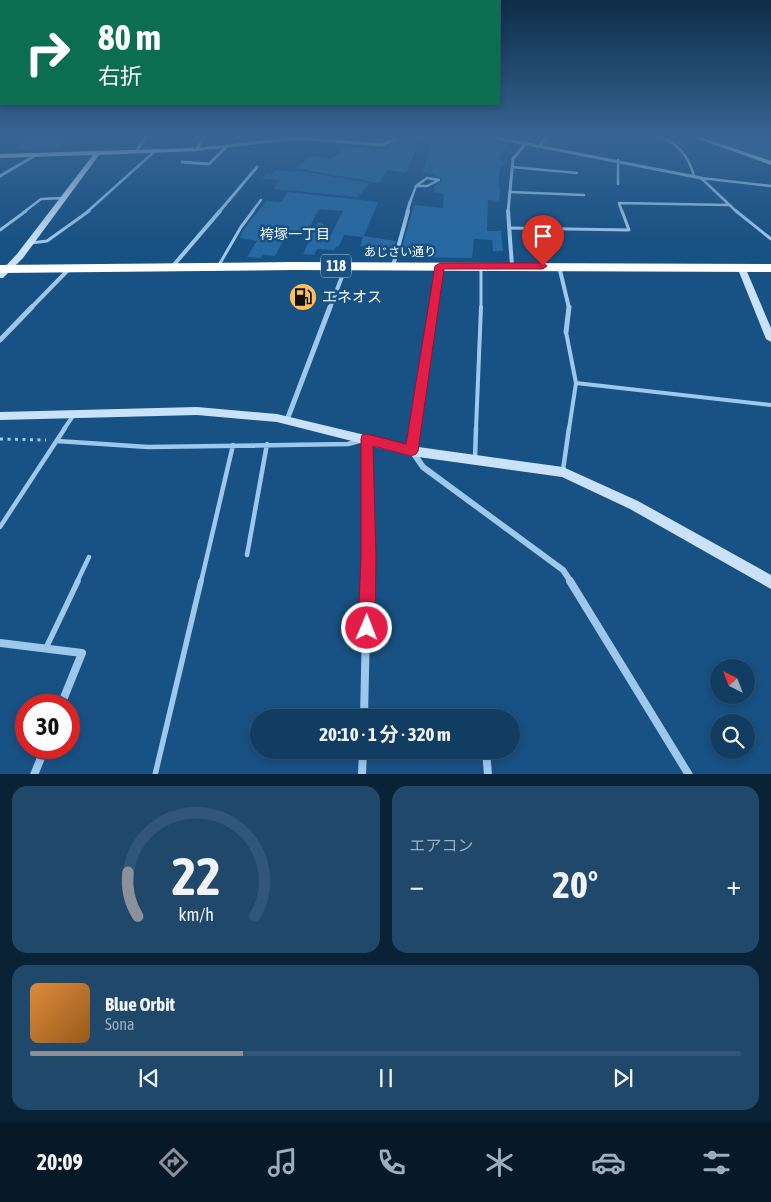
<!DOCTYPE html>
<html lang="ja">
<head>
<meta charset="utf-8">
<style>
  :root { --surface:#123d62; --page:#1f486b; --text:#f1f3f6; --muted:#9caebe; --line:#315677; --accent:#8c9099 }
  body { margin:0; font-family:"Asap Condensed","Noto Sans JP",sans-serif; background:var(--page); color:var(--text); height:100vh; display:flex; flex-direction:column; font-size:19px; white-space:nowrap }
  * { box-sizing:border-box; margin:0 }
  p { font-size:16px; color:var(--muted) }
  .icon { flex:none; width:28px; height:28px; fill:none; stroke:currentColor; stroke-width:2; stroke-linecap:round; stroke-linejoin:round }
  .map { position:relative; height:774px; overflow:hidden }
  .sheet { display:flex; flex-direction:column; gap:12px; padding:12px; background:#0a2236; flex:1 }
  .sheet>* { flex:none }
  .guide { position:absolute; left:0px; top:0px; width:500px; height:105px; box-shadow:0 2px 8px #0003,0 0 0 1px var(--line); background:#0b6e4f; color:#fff; overflow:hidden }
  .needle { width:32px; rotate:318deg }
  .buttons { position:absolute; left:710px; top:659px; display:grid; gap:10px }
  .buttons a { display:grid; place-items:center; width:45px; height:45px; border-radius:50%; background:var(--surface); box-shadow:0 2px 8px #0003,0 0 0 1px var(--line); font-size:25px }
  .speed { position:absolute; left:15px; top:694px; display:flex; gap:10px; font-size:25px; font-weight:700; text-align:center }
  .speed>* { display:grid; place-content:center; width:65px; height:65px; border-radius:50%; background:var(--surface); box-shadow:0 2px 8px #0003,0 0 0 1px var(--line); line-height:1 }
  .speed .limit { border:8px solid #d22; background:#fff; color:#111 }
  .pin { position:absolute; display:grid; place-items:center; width:42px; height:42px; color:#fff; margin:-51px -21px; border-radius:50% 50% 50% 0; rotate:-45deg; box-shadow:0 0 5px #0007 }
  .pin .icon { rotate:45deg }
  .me { position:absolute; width:55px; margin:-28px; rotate:1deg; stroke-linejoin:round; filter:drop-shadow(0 0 4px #0008) }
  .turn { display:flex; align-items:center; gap:18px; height:105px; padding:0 15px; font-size:22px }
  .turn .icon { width:65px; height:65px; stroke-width:2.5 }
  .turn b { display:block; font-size:35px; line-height:42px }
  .big { font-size:38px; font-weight:700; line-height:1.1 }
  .sheet .widget { flex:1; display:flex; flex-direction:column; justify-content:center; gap:8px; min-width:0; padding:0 18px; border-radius:15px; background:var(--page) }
  .sheet .dial { align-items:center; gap:0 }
  .dial svg { height:130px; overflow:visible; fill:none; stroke:var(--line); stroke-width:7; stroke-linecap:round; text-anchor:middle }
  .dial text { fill:var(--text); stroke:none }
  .song { display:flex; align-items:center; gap:15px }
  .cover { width:60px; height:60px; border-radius:8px; background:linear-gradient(135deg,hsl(30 70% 55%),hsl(30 70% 35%)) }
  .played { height:5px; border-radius:2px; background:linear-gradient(90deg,var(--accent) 30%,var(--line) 30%) }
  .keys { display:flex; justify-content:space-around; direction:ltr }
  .heat { display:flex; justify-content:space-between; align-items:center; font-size:28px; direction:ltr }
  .sheet .tiles { flex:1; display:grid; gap:12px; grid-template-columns:1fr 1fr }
  .widget:last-child { grid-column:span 2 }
  .trip { position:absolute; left:250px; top:709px; width:270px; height:50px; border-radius:25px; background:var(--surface); box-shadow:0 2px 8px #0003,0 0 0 1px var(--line); font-weight:700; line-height:50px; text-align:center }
  .menu { display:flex; height:80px; justify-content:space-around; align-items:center; background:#071827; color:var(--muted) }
  .menu .icon { width:35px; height:35px }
  .menu .selected { color:var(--accent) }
  .menu b { font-size:22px; color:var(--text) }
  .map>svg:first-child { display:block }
  .green { fill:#21649d }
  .building { fill:#2769a2 }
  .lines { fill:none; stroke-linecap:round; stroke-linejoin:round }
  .path { stroke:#9dc8ec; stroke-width:3; stroke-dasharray:3 4.5; stroke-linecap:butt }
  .lane-far4 { stroke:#9dc8ec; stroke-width:2.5 }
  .lane-far3 { stroke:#9dc8ec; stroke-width:3 }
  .lane-far2 { stroke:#9dc8ec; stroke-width:4 }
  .lane-far1 { stroke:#9dc8ec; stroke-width:4.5 }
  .lane { stroke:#9dc8ec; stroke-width:5.5 }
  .street-far4 { stroke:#9dc8ec; stroke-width:3 }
  .street-far3 { stroke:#9dc8ec; stroke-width:4 }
  .street-far2 { stroke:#9dc8ec; stroke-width:5 }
  .street-far1 { stroke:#9dc8ec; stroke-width:6 }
  .street { stroke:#9dc8ec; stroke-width:8 }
  .secondary { fill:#c9e2f9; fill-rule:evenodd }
  .highway { fill:#fff; fill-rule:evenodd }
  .route { fill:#e11d48; stroke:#92132f }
  .labels { text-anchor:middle; stroke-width:5; stroke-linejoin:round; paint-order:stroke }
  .far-street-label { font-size:12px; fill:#fff; stroke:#185183 }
  .far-neighbourhood-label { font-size:14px; fill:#fff; stroke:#185183 }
  .shield { fill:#185183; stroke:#bacbda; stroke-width:1 }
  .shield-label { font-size:14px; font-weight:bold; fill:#fff }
  .poi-label { font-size:15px; fill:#fff; stroke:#185183; text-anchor:start }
</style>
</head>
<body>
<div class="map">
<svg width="771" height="775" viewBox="0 0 771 775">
  <rect width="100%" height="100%" fill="#185183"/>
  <path class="green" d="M710 135H771V162L711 141Z
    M275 170 293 172 296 170 370 183 358 197 274 189 279 180 262 179 266 173 272 174Z"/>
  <path class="building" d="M409 135H463L509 144 498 158 506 164 500 166 498 187H500L499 201 488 200 487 231H501L503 251H493L492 240 474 239 472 258 402 257 403 254H400L414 205 443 208 444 194 434 192V186L441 182 442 178 423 172 430 144 420 140 406 173 388 170 379 183 295 168 313 156 331 159 347 147 386 150 391 145H395Z
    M68 137 59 148 17 149 28 138Z
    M288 192 378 202 364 236 396 241 393 253H377L375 258 362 256 366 247 360 246 363 237 344 235 339 246H337L334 250 317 249 314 255 303 254 318 222 327 226 321 238 329 239 343 211 319 209 307 232 289 230 275 256 263 255 261 258 247 257 257 241 240 238 244 229 266 201 281 202Z"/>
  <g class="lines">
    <path class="path" d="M0 439 46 440"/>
    <path class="lane-far4" d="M257 135 292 138
      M657 135C678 144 688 154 694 176
      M618 160V184
      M512 167 577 173
      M427 178 439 180 427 186H416Z
      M701 178 737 212
      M701 178 771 186
      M510 192 584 195
      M410 202 416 186
      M24 212 41 199 63 198
      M87 212 155 151
      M252 212 261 200
      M622 212 619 203 729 205"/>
    <path class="lane-far3" d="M736 211 771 239
      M509 228 629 230 622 211
      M0 230 26 211
      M31 243 47 241 89 211
      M219 265 241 227 253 211
      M481 266V308
      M434 308 440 268"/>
    <path class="lane-far2" d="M566 332 576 383 569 429
      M576 383 771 405
      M64 429 73 416
      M414 429 434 307
      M476 429 481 307"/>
    <path class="lane-far1" d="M57 441 148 447 348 444 359 441
      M411 451 415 428
      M475 459 476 428
      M563 470 569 428
      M0 527 65 428
      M247 555 267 444
      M77 582 89 557
      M201 582 233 445"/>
    <path class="lane" d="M46 648 78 581
      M155 775 201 581"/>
    <path class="street-far4" d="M481 135 701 178
      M540 146 547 135
      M197 149 204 135
      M193 150 296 138 382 145 404 135
      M136 152 147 135
      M182 162 209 164 227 146
      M0 176 36 155
      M219 212 257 167
      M407 212 410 202
      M508 212 513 159 526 143"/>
    <path class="street-far3" d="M508 211 512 266
      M393 266 408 211
      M559 266 569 308
      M172 267 220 211
      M31 308 69 269
      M330 308 346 266"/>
    <path class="street-far2" d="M566 332 569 307
      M0 340 32 307
      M287 420 330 307"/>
    <path class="street-far1" d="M367 439V582
      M412 451 423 467 563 570 571 582"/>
    <path class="street" d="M570 581 689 775
      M0 643 82 653 61 705
      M364 718 367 581
      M486 750 488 775
      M34 775 45 748
      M362 775 363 750"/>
    <path class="secondary" d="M687 135H695L771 161V165Z
      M193 148 196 150 195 151 99 155 23 258 3 278H0V272L17 254 93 155 0 158V154Z
      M738 265H741L745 267 771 328V342L766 339 737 267Z
      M197 407 277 414 411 446 563 467 638 501 771 575V589L630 509 562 477 411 456 277 422 197 415 0 420V412Z"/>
    <path class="highway" d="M293 262 771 264V272L293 270 0 273V265Z"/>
  </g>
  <linearGradient id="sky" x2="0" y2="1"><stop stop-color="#0d2d48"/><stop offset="0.56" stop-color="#376593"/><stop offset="1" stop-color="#376593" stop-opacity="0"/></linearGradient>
  <rect width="771" height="243" fill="url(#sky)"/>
  <path class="route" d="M440 263H543L547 266 543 269H444L418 451 416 454 411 456 373 446 376 557 375 628 372 634 367 637 361 634 358 628 361 557V439L362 435 367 434 406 444 435 266Z"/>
  <defs>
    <symbol id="fuel-disc" viewBox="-11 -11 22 22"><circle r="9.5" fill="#ffc058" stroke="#185183"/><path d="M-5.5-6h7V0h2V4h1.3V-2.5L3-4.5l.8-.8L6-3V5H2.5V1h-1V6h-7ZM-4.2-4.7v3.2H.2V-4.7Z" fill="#111"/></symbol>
  </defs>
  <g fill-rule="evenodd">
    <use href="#fuel-disc" x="287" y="281" width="32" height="32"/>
  </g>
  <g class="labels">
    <g class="far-street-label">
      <text x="400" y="256">あじさい通り</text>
    </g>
    <g class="far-neighbourhood-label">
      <text x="295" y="239">袴塚一丁目</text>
    </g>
    <rect class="shield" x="321" y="254.5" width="30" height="23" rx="4"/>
    <g class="shield-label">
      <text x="336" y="271">118</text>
    </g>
    <g class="poi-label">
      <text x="322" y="302">エネオス</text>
    </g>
  </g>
</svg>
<div class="buttons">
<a><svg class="needle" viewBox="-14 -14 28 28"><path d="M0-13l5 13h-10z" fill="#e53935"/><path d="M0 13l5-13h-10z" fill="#9caebe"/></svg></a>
<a><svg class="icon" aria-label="search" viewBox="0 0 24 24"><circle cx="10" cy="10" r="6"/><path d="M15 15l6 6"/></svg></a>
</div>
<div class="speed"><div class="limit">30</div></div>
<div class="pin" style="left:543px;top:266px;background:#d93025"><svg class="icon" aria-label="arrive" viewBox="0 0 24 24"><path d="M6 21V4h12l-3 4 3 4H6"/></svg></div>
<svg class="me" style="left:367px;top:628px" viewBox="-20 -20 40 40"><circle r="17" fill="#e11d48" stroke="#fff" stroke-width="3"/><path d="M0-11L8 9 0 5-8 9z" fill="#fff"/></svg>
<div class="trip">20:10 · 1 分 · 320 m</div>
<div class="guide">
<div class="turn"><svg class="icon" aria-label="right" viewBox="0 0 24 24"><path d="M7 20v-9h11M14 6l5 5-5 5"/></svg><div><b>80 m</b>右折</div></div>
</div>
</div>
<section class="sheet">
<div class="tiles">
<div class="widget dial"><svg viewBox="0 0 100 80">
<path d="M14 69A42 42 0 1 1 86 69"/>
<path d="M14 69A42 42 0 0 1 8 42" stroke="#8c9099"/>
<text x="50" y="56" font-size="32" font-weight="700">22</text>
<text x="50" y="72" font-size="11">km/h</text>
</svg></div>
<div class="widget"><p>エアコン</p>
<div class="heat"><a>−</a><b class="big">20°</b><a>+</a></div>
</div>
<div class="widget">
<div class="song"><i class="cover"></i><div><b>Blue Orbit</b><p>Sona</p></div></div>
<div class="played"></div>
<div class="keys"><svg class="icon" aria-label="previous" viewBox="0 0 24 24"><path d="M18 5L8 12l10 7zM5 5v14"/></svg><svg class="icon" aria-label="pause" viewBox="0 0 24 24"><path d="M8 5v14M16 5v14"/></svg><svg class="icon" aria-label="next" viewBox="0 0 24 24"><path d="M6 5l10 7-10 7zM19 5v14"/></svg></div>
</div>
</div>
</section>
<nav class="menu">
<b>20:09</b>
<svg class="icon selected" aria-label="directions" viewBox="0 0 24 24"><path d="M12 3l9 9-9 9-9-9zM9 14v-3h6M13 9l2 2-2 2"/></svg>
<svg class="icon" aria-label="music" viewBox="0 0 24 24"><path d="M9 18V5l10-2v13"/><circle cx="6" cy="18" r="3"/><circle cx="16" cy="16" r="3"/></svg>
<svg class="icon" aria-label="phone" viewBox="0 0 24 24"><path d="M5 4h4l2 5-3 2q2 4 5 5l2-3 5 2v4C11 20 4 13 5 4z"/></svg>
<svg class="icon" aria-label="climate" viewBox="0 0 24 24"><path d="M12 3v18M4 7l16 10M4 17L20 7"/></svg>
<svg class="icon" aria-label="car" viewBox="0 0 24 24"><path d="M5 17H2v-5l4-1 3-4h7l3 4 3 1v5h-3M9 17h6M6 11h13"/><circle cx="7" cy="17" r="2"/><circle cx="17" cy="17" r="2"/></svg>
<svg class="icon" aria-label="filters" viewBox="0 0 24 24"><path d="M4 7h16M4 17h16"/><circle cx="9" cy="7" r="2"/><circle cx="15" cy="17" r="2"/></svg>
</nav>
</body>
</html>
